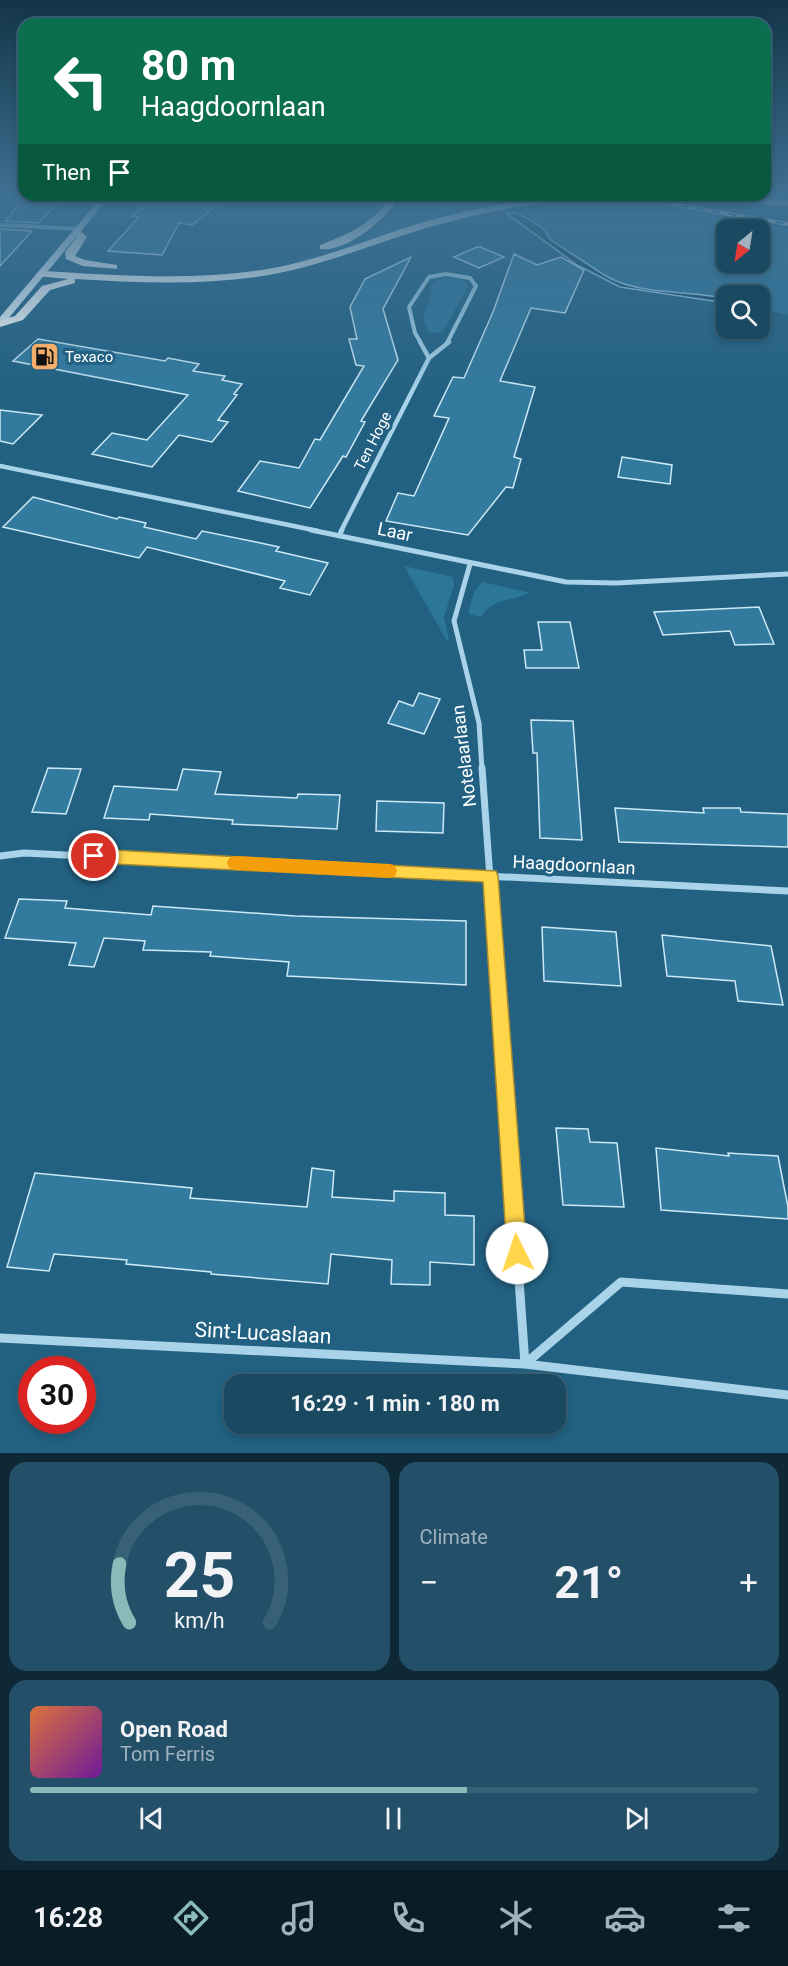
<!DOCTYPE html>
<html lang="en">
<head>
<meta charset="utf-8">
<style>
  :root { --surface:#1a4962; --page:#235068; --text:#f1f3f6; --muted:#9fb2be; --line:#386177; --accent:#8bbbb9 }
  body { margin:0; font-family:Roboto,sans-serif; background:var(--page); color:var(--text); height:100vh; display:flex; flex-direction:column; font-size:22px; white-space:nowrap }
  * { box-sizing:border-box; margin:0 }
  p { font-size:20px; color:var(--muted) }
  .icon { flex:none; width:33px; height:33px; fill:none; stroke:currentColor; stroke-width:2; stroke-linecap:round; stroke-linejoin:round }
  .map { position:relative; height:1453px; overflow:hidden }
  .drawer { display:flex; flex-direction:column; gap:9px; padding:9px; background:#0e2836; flex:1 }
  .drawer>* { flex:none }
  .guide { position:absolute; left:18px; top:18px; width:753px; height:183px; border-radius:18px; box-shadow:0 3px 9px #0003,0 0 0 2px var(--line); background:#0b6e4f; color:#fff; overflow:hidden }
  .needle { width:39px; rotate:210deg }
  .tools { position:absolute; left:716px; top:219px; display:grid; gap:12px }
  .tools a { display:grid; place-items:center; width:54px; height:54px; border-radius:12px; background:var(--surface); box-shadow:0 3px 9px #0003,0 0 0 2px var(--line); font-size:30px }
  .speed { position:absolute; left:18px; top:1356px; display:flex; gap:12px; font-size:30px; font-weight:700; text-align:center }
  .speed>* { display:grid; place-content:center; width:78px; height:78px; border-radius:50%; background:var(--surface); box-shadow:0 3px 9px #0003,0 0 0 2px var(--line); line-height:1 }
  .speed .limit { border:9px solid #d22; background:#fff; color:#111 }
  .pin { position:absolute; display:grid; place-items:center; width:51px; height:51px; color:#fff; margin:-26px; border:3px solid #fff; border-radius:50%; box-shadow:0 2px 6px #0007 }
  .me { position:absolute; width:66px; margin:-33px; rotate:356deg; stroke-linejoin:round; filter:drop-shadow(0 0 4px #0008) }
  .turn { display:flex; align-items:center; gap:21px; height:126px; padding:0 24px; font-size:27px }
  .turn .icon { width:78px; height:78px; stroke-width:2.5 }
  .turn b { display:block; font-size:42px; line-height:51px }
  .then { display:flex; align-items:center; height:57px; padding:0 24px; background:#0003; gap:12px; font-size:22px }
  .big { font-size:45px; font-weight:700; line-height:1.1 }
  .drawer .tile { flex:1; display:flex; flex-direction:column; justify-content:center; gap:9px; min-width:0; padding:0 21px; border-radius:18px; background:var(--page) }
  .drawer .dial { align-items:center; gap:0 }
  .dial svg { height:156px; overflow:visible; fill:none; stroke:var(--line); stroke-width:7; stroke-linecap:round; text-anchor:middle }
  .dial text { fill:var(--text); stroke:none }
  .song { display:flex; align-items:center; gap:18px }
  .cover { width:72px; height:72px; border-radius:9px; background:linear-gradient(135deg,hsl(20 70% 55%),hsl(280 70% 35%)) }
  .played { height:6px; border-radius:3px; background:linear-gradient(90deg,var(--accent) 60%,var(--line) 60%) }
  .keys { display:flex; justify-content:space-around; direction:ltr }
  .heat { display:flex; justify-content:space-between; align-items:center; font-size:33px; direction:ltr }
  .drawer .tiles { flex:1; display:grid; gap:9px; grid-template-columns:1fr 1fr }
  .tile:last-child { grid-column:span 2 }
  .trip { position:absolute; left:224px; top:1374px; width:342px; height:60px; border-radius:18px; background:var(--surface); box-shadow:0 3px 9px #0003,0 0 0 2px var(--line); font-weight:700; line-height:60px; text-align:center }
  .tabs { display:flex; height:96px; justify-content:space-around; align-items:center; background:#0a1d27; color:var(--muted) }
  .tabs .icon { width:42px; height:42px }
  .tabs .active { color:var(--accent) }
  .tabs b { font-size:27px; color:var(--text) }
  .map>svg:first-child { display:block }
  .green { fill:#2c769a; fill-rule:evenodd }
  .water { fill:#174762; stroke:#9dd1e9; stroke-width:1.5 }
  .building { fill:#327b9f; stroke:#cde9f6; stroke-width:1.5 }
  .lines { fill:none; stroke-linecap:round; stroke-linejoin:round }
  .motorway-tunnel { stroke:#437995; stroke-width:10; stroke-dasharray:10 5; stroke-linecap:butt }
  .minor-far4 { stroke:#a9d3e8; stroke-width:4 }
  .minor-far3 { stroke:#a9d3e8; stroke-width:4.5 }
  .minor-far2 { stroke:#a9d3e8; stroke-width:5 }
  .minor-far1 { stroke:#a9d3e8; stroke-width:7 }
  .minor { stroke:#a9d3e8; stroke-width:9 }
  .primary { fill:#ebf6fe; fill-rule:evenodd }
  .motorway { fill:#fff; fill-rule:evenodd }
  .rail-casing { stroke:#fff; stroke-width:4 }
  .rail { stroke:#226182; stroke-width:2; stroke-dasharray:8; stroke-linecap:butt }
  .route { fill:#ffd54a; stroke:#a68a30; stroke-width:1.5 }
  .slow { fill:#f59e0b }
  .labels { text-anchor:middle; stroke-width:6; stroke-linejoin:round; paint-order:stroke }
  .far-poi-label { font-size:15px; fill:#fff; stroke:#226182; text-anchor:start }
  .far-street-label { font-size:15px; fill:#fff; stroke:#226182 }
  .street-label { font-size:18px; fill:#fff; stroke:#226182 }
  .near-street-label { font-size:21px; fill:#fff; stroke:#226182 }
</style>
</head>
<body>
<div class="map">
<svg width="788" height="1453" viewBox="0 0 788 1453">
  <rect width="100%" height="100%" fill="#226182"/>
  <path class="green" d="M404 195H530L532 198 449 213 305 260 222 273C281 263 373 254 404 195Z
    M591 200 594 203 636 201 788 228V315L759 308V296H726V299L626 285 601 273 551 240 546 230 518 214 510 213ZM726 230H759V262H726Z
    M444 278 459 279 469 285 442 333 428 332 423 317 432 293 430 286 433 282Z
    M404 566 453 577 454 585 444 617 449 640 447 641Z
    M483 582 530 593C512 601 492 598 481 617L469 614V611C471 601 474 589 483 582Z"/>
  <path class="water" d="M506 213C518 211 534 222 543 229 547 232 547 237 551 240 567 251 585 262 601 273 638 297 685 289 726 299V303L620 287 577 265Z"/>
  <path class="building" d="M38 195H64L39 223 5 221 19 205 28 206Z
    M159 195H229L192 225 179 223 162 255 108 251 139 217 132 216Z
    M0 229 32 231 0 266Z
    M477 247H480L504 257 479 268 454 257Z
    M514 254 537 265 561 257 584 270 565 313 531 308 500 381 535 387 514 457 521 459 513 488 506 487 468 535 386 521 398 493 414 496 449 418 434 416 453 377 464 378 493 312Z
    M411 257 383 309 398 360 361 421 365 422 346 457 343 456 310 508 238 491 260 461 299 468 315 439 320 440 364 366 356 365 349 339H357L350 307 365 279Z
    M38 339 165 361 168 358 199 364 193 371 225 376 222 380 242 384 234 394 237 395 218 420 228 422 212 442 179 435 152 467 92 454 112 433 147 440 188 395 13 361Z
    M0 410 42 415 13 444 0 441Z
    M622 457 672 465 670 484 618 477Z
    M33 497 117 519 119 517 146 523 144 527 196 539 202 531 256 542 279 547 276 551 328 563 310 595 280 588 285 581 147 547 139 558 3 527Z
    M759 607 774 644 735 645 730 631 663 635 654 612Z
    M538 622H570L579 668H526L524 650H542Z
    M419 693 440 699 424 734 388 723 399 701 413 706Z
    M531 720 573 721 582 840 540 838 537 753H533Z
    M48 768 81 769 66 814 32 812Z
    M183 769 221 772 215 794 297 798 298 794 340 795 337 829 232 824 233 820 150 814 149 820 104 818 114 786 177 790Z
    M377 801 444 803 443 833 376 831Z
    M615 808 704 813 703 808H740L741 812 788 814V847L619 842Z
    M19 899 67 901 65 908 151 915 153 906 295 916 466 921V985L287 976 289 962 210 956 211 952 143 950 145 941 104 938 94 967 69 965 76 943 5 938Z
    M542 927 616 932 621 986 544 981Z
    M662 935 771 946 783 1005 738 1001 735 981 667 976Z
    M556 1128 588 1129 590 1142 617 1143 624 1207 563 1205Z
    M656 1148 729 1156 728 1153 778 1156 788 1207V1219L661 1210Z
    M312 1168 334 1171 332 1197 394 1201V1191L445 1193V1215L474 1216V1265L430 1262V1285L391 1284 392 1260 331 1254 328 1284 211 1274V1272L126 1264 127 1260 54 1254 49 1271 7 1267 35 1173 192 1188 190 1198 307 1207Z"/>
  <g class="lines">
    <path class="motorway-tunnel" d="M587 195H599
      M651 195 703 197"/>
    <path class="minor-far4" d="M0 225 80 229
      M421 343 415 333 409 307 429 277 446 274 470 278 476 286 447 343"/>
    <path class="minor-far3" d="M420 342 429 358
      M429 358 449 342
      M0 466 318 531
      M341 531 429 358"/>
    <path class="minor-far2" d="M311 530 566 582 616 583 788 574
      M339 536 342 530
      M470 564 454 621 479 723 482 769"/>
    <path class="minor-far1" d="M482 768 504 1071
      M0 856 24 853 788 891"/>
    <path class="minor" d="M504 1070 525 1364
      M0 1338 525 1364 788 1395
      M525 1364 621 1282 788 1294"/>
    <path class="primary" d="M103 195H111L3 325 0 326V317Z"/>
    <path class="motorway" d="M391 195H401C389 217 347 253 320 249V245C349 234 376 222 391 195Z
      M560 195H592L587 198C533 203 479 212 426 228 375 243 327 264 274 274 209 286 141 283 75 279V283L50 290 23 320 0 327V320L15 316 42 286 68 279 37 276 36 274 41 271C118 275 197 282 273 268 323 259 369 239 417 224 464 210 512 201 560 195Z
      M700 195 788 200V206L703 200 698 197Z
      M74 230H80L87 237 75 256 85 260 117 265V269L83 266 66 259 65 252 77 237 72 232Z"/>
    <defs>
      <path id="rail" d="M618 195 788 224"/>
    </defs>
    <use href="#rail" class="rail-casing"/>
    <use href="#rail" class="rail"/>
  </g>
  <linearGradient id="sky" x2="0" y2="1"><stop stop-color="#133548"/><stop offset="0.49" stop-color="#3e7092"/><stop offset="1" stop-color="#3e7092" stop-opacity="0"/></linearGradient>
  <rect width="788" height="398" fill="url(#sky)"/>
  <path class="route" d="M94 849 496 871 498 876 527 1253 524 1260 517 1263 510 1260 507 1253 483 882 94 863 88 861 86 856 88 851Z"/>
  <path class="slow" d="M235 856 390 864 395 866 397 871 395 876 390 878 235 870 229 868 227 863 229 858Z"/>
  <defs>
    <symbol id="fuel-square" viewBox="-11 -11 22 22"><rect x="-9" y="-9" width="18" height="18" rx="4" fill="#f4ae6b" stroke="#226182"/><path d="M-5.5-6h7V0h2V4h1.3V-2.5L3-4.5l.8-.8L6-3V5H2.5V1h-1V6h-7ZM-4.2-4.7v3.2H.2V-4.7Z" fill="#111"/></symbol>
  </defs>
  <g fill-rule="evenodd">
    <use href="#fuel-square" x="28" y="340" width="33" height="33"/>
  </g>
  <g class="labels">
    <g class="far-poi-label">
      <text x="65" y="362">Texaco</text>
    </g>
    <g class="far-street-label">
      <text transform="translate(373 441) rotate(-63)" y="5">Ten Hoge</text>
    </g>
    <g class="street-label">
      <text transform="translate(395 532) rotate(12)" y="6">Laar</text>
      <text transform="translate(464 756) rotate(-97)" y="6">Notelaarlaan</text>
      <text transform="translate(574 865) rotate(3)" y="6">Haagdoornlaan</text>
    </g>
    <g class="near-street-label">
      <text transform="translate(263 1333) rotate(3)" y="7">Sint-Lucaslaan</text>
    </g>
  </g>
</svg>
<div class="tools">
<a><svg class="needle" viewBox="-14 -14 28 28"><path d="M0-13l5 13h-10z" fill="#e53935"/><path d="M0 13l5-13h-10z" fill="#9fb2be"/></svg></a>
<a><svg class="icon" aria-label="search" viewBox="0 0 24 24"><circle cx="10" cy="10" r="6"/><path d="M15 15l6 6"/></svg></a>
</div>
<div class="speed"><div class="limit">30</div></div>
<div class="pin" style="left:94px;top:856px;background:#d93025"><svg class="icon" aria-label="arrive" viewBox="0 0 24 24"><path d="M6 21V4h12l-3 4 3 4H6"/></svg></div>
<svg class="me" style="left:517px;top:1253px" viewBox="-20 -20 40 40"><circle r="19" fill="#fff"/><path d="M0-13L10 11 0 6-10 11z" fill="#ffd54a"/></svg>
<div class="trip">16:29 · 1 min · 180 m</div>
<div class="guide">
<div class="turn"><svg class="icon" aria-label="left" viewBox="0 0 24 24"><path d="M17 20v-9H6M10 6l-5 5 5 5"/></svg><div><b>80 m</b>Haagdoornlaan</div></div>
<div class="then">Then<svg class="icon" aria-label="arrive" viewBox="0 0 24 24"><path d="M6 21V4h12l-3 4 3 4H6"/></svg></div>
</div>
</div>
<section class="drawer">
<div class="tiles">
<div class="tile dial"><svg viewBox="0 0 100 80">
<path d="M14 69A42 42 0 1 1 86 69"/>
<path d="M14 69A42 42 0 0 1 9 39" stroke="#8bbbb9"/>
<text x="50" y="56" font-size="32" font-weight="700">25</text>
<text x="50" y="72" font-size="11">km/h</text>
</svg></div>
<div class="tile"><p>Climate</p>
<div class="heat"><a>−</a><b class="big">21°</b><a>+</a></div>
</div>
<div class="tile">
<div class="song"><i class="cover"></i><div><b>Open Road</b><p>Tom Ferris</p></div></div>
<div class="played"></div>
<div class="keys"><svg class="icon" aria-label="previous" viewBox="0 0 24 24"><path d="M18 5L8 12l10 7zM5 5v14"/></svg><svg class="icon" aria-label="pause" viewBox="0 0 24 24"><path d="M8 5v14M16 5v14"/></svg><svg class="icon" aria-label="next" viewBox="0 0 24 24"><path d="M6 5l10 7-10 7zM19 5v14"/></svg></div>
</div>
</div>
</section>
<nav class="tabs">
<b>16:28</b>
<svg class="icon active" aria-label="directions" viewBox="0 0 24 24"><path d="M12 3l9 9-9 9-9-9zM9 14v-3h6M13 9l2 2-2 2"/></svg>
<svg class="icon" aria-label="music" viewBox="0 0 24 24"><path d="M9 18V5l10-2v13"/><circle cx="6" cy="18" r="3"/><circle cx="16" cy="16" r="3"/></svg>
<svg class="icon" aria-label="phone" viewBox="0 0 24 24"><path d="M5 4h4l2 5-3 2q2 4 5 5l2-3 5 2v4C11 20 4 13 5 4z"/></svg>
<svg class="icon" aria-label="climate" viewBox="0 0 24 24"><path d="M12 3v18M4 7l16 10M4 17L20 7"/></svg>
<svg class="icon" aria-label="car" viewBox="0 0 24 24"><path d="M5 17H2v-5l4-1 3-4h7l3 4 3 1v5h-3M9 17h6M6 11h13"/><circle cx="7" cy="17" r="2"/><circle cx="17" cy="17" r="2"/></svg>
<svg class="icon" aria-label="filters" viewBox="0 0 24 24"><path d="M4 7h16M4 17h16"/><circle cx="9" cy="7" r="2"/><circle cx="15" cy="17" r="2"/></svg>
</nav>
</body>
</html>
